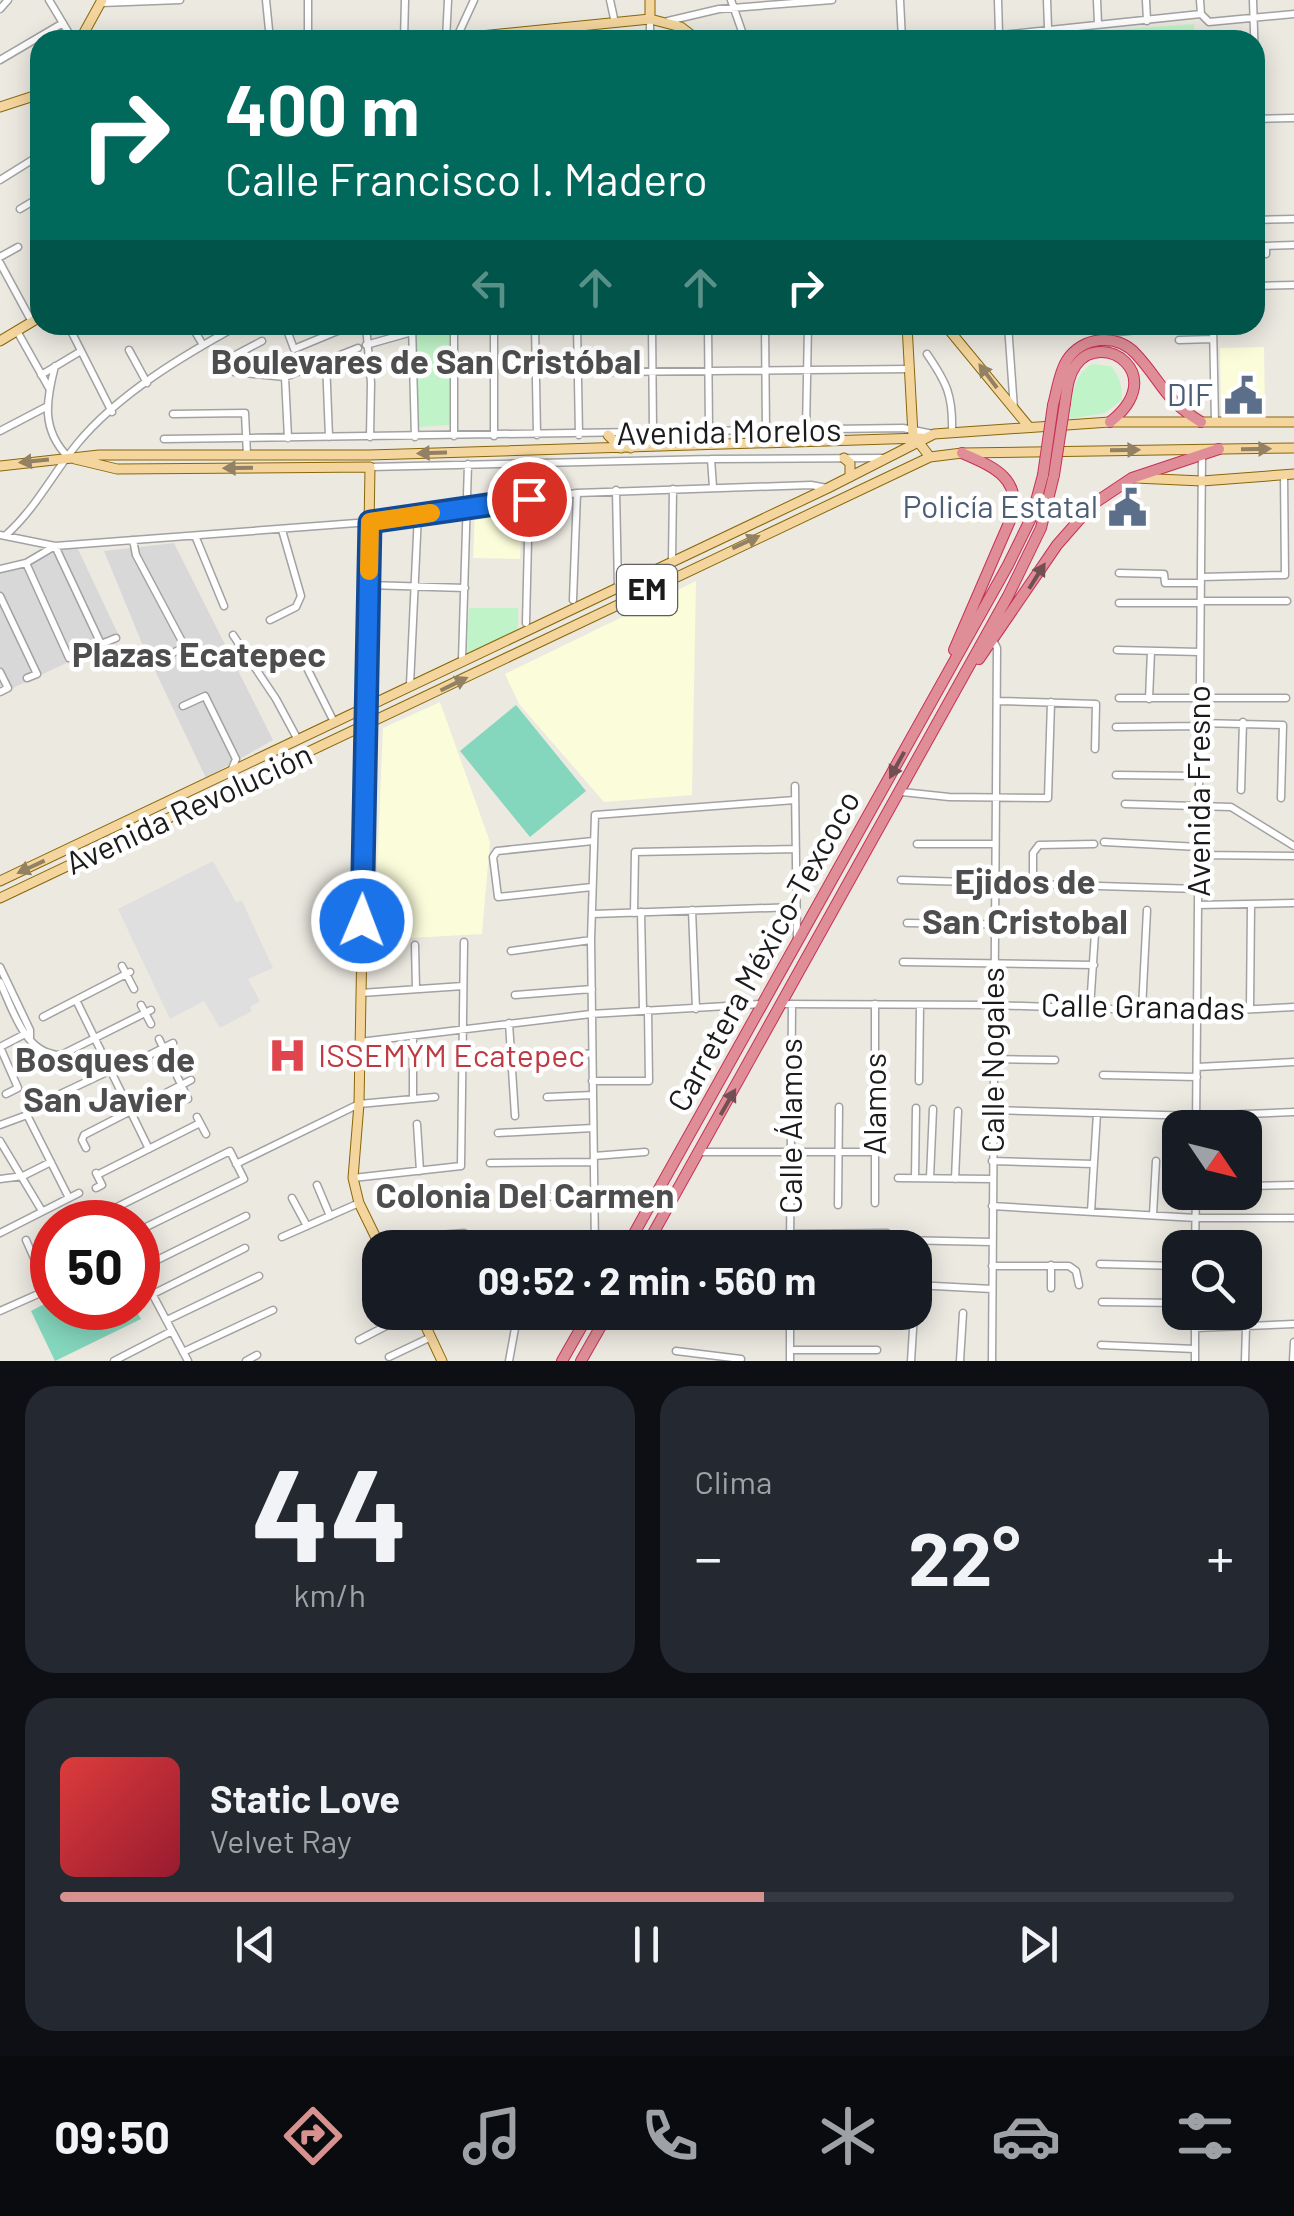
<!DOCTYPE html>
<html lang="es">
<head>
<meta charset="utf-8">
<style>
  :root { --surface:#171b24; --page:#242831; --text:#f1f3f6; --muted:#9ea1a6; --line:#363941; --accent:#d7918e }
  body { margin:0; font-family:Barlow,sans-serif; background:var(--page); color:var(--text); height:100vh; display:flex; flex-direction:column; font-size:38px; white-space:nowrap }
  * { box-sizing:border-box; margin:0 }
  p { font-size:32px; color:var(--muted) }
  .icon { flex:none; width:55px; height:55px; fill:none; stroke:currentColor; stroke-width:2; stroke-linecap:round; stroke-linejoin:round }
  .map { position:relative; height:1361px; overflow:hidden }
  .sheet { display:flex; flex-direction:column; gap:25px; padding:25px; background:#0d0f14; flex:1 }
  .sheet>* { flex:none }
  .guide { position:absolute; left:30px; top:30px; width:1235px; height:305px; border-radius:30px; box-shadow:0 5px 25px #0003; background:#00695c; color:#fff; overflow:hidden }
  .needle { width:65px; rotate:125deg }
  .buttons { position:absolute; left:1162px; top:1110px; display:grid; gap:20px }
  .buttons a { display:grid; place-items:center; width:100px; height:100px; border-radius:20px; background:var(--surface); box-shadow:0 5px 25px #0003; font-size:50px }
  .speed { position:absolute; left:30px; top:1200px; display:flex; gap:20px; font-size:50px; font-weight:700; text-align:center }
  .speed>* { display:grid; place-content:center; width:130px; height:130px; border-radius:50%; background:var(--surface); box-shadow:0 5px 25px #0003; line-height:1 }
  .speed .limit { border:15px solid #d22; background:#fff; color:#111 }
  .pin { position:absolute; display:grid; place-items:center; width:85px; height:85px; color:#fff; margin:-42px; border:5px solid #fff; border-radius:50%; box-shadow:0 2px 10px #0007 }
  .me { position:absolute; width:110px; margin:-55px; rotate:1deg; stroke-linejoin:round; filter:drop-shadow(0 0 8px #0008) }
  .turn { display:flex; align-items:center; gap:35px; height:210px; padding:0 30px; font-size:45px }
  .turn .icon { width:130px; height:130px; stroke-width:2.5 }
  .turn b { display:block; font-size:70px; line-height:85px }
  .lanes { display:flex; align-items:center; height:95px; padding:0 30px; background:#0003; justify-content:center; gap:50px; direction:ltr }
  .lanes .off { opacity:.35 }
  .big { font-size:75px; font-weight:700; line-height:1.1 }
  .sheet .card { flex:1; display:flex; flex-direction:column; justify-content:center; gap:15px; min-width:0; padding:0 35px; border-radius:30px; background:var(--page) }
  .sheet .dial { align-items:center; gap:0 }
  .dial b { font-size:130px; line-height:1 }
  .song { display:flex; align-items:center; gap:30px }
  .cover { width:120px; height:120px; border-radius:15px; background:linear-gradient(135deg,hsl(0 70% 55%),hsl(350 70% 35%)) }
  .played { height:10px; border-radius:5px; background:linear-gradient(90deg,var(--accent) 60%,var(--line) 60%) }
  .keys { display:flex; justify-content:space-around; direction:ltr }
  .heat { display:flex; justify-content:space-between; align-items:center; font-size:55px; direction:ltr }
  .sheet .tiles { flex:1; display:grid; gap:25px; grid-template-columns:1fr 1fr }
  .card:last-child { grid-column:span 2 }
  .trip { position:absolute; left:362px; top:1230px; width:570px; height:100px; border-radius:30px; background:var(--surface); box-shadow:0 5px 25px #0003; font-weight:700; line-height:100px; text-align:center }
  .tabs { display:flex; height:160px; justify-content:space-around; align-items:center; background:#090b0e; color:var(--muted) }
  .tabs .icon { width:70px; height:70px }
  .tabs .selected { color:var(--accent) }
  .tabs b { font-size:45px; color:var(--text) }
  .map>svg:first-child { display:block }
  .residential { fill:#d9d8d8 }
  .education { fill:#fafcda }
  .park { fill:#c0f4c8 }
  .pitch { fill:#84d6bc }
  .parking { fill:#dfdfdf }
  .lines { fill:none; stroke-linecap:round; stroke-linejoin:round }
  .minor-casing { stroke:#a2a2a2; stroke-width:9 }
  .major-casing { stroke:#88670b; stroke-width:11 }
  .highway-casing { stroke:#c83059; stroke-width:12 }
  .minor { stroke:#fff; stroke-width:6 }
  .major { stroke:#f4d59e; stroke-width:9 }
  .highway { stroke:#df8e97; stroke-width:10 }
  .highway-bridge-casing { stroke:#c83059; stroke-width:12; stroke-linecap:butt }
  .highway-bridge { stroke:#df8e97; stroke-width:10 }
  .oneway { fill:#928163 }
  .oneway2 { fill:#734f53 }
  .route-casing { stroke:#114b97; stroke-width:25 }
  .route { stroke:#1a73e8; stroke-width:18 }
  .slow { stroke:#f59e0b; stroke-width:18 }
  .labels { text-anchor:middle; stroke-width:9; stroke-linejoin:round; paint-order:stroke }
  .shield { fill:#fff; stroke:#5f5f5f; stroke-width:2.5 }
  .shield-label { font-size:30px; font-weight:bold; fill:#1b1b1b }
  .service-label { font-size:32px; fill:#4e5e75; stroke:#fff; text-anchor:end }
  .street-label { font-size:32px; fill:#1b1b1b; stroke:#fff }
  .health-label { font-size:32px; fill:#be3a42; stroke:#fff; text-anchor:start }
  .neighbourhood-label { font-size:35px; font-weight:bold; fill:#4e4e4e; stroke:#fff }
</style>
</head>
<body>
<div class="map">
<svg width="1294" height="1361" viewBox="0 0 1294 1361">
  <rect width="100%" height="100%" fill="#ece9e1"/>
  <path class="residential" d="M174 543 273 740 206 778 141 641 104 551Z
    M76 545 120 638 0 694V573Z"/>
  <path class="education" d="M1264 347 1265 411 1221 412 1220 348Z
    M523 506 520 559 473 558 475 512Z
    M696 581 692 795 604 802 519 704 505 674Z
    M440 702 490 842 482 934 374 940 383 728Z"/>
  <path class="park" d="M1194 24 1195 40H974Z
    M415 325H450L452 425 419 427Z
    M1092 364 1111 366C1120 377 1122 385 1122 400L1105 413 1069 419C1073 398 1071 376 1092 364Z
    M469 608H518V629L467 654Z"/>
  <path class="pitch" d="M516 705 586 791 530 837 460 751Z
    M52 1300V1308H135L141 1319 55 1361 31 1311Z"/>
  <path class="parking" d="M213 861 236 902 242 901 273 968 248 979 260 1001 250 1007 252 1011 220 1028 204 1001 170 1019 118 909Z"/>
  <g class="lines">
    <defs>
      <path id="minor" d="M49 0 73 40
        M266 0 270 40
        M610 0 615 23
        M731 0 745 40
        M900 0 902 40
        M998 0 999 34
        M1047 0 1048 28
        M1097 0 1098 24
        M1146 0 1147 21
        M1200 0 1201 14
        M1253 0 1260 220
        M101 3 180 0
        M0 9 8 0
        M650 19V40
        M668 21 719 9 832 0
        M456 39 474 0
        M308 40V0
        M404 40 405 0
        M446 40 448 0
        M954 40 1201 14 1209 22 1294 14
        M0 60 63 23
        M1255 119 1294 118
        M0 180 40 155
        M20 209 40 197
        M1255 220 1294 219
        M1266 254V246L1294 245
        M0 257 18 247
        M0 263 32 322
        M1255 286 1294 285
        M68 325 112 412
        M191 325 203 345
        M285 325 294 349 352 325
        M366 325 371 383 370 437
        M412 325 415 437
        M494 325V436
        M535 325 537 435
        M577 325 579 435
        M652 325 653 432
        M708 325 709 432
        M765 325 766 431
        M1008 325 1014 409
        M1213 325 1215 422
        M17 331 49 388
        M1118 332 1147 329
        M1179 340 1213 339
        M262 341 230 358 234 372 285 377 358 348
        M366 345 412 332
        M129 350 147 383
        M927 354C947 383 953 396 952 431
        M326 361 329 437
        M55 366C46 401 41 429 68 457
        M605 372 909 369
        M41 375 81 351
        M285 377 288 438
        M173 414 245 413 247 455
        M0 431 46 407
        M806 431 808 325
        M454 436V325
        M164 439 903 428 933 434
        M711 459 713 487
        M370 467 711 459 884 458
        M616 490 618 588
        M0 535 55 546 370 522 577 493 811 485 827 488
        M6 535C36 508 52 475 77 444 118 394 184 355 239 325
        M196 538 224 606
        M133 540 136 555 185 647 162 658
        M672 562 673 489
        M26 563 69 658 81 653
        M0 569 26 563 55 546 101 644 116 638
        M1119 573 1164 574 1165 583H1201
        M1201 577 1285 575 1284 475
        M368 585 465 588
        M0 596 37 674 27 678
        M573 600 577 493
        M1201 601H1287
        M1119 603H1201
        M270 620 296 607 301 596 282 530
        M526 623 529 499
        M233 635 276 699 298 740
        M1117 650 1200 652
        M462 660 468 464
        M307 668 334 722
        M0 672 8 688 0 692
        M410 685 418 514
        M1119 698H1286
        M1149 699 1151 651
        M998 701 1096 704 1095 749
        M183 706 205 696 236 759 231 771
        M1200 723 1283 725 1281 798
        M1116 727 1200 726
        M1116 775 1199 776
        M795 786 797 940
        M1241 790 1243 722
        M902 792 949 797 1048 798 1051 702
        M1125 804 1231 807 1294 846
        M1104 842 1199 847
        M917 844H995
        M1199 855 1294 856
        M901 880 1198 889
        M1033 883V853L1039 845 1094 844
        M592 887 498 897 493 857 497 851 593 841
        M1198 905 1294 903
        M692 910 696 1009
        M641 912 643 1010
        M634 913 635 852 796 849
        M593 914 796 907
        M907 923 1090 926 1095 933 1090 1008
        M415 945 416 989
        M511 951 591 940
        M903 962 1094 965
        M122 966 134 989
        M0 967 30 1030V1038
        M0 982C13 1010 25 1055 61 1055L151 1010
        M361 993 463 986
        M515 995 592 989
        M76 1000 149 1149
        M783 1004 992 1005 1197 1012 1294 1007
        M875 1004V1203
        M141 1005 151 1024
        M1142 1009 1147 910
        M1250 1009 1251 905
        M43 1017 130 972
        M509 1023 515 1116
        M413 1036V1098
        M159 1039 170 1062
        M360 1042 591 1014 761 1004
        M0 1047 18 1088 6 1094
        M0 1047 25 1034
        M992 1059 1055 1060
        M543 1060 592 1053
        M1197 1067 1294 1062
        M112 1074 173 1043
        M1103 1075 1197 1077
        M177 1076 188 1099
        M592 1081H649L648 1010
        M919 1081 920 1005
        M54 1097 109 1071
        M547 1097 593 1095
        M992 1110 1197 1116 1294 1112
        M197 1117 206 1134
        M417 1124 420 1171
        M0 1125 27 1115 69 1198
        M1196 1128 1202 455
        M498 1133 593 1128
        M0 1141 42 1211
        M86 1148 82 1140 84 1135 191 1080
        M699 1152H875
        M594 1156 645 1152
        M992 1161 1093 1164
        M490 1163 594 1162
        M236 1164 359 1104 435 1097
        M96 1173 102 1185 96 1188
        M97 1175 200 1123
        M353 1178 461 1166 464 942
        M898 1178 992 1179
        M915 1178 916 1108
        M930 1178 933 1109
        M0 1179 23 1176 51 1162
        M955 1179 958 1111
        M317 1185 330 1216
        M1245 1186 1294 1185
        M292 1198 307 1226
        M509 1198 595 1195
        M838 1205 839 1107
        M992 1206 1196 1218H1294
        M1091 1212 1097 1113
        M103 1214 230 1151 244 1179 138 1231
        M1153 1215 1156 1161
        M0 1233 79 1193
        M790 1234 887 1233
        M525 1236V1248
        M282 1237 359 1203
        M377 1240 464 1233
        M898 1240 992 1242
        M595 1248 591 940 595 815 795 800
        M790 1248 792 1004
        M1195 1248 1196 1192
        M1100 1264 1180 1266
        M1051 1265V1288
        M992 1266H1069L1076 1271 1079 1285
        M139 1269 246 1216
        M139 1269 188 1361
        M915 1285 992 1289
        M153 1294 245 1248
        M1102 1302 1180 1303
        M0 1311 45 1291 46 1285 26 1240
        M167 1320 259 1276
        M1195 1328 1294 1324
        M359 1340 413 1312
        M1101 1345 1195 1349
        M790 1350H877
        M676 1351 741 1359
        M183 1352 273 1310
        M389 1357 431 1337
        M114 1361 172 1331
        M246 1361 257 1355
        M509 1361 518 1312
        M790 1361V1312
        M911 1361 914 1314
        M960 1361 963 1313
        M992 1361 997 648 993 640
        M1195 1361V1312
        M1245 1361 1246 1326
        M1293 1361 1294 1342"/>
      <path id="major" d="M650 0V19
        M80 40 102 0
        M441 40 650 19 681 27 698 40
        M0 107 40 94
        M907 325 913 435 930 457
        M945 325 1029 427
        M0 341 40 317
        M608 435 621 448
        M631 448 645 432
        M844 458 850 463V477
        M75 459 117 469 370 467 366 707
        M0 466 99 455H369L921 438
        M1135 478 1202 481 1294 474
        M366 725 359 1104 353 1178 359 1203 381 1248
        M0 881 828 488 934 434 1110 422H1294
        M0 898 930 457 962 453 1294 448
        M419 1312 442 1361"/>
      <path id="highway" d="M1065 403C1067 390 1068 376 1076 365 1103 329 1170 375 1110 422
        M1053 405C1057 391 1059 372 1067 360 1083 336 1117 333 1136 354 1163 383 1163 399 1201 422
        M954 650 1012 516C1022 477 991 466 962 453
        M979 659 1057 545 1093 504 1132 478 1219 449
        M626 1248 1008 565 1032 516 1043 475
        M645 1248 1008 596 1041 528 1054 475
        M562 1361 590 1312
        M581 1361 609 1312"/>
    </defs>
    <use href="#minor" class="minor-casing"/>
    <use href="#major" class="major-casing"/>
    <use href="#highway" class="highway-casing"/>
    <use href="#minor" class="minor"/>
    <use href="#major" class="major"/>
    <use href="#highway" class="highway"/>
    <defs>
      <path id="highway-bridge" d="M1043 475 1053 405
        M1054 475 1065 403"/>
    </defs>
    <use href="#highway-bridge" class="highway-bridge-casing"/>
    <use href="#highway-bridge" class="highway-bridge"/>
  </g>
  <defs><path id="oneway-solid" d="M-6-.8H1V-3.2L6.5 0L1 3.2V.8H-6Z" transform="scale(2.5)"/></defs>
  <g class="oneway">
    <use href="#oneway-solid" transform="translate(988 376) rotate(-127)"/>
    <use href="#oneway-solid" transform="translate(1256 449) rotate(-1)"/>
    <use href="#oneway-solid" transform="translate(1125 450) rotate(-1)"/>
    <use href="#oneway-solid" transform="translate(432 453) rotate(178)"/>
    <use href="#oneway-solid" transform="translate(34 461) rotate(174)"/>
    <use href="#oneway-solid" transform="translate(238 468) rotate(179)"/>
    <use href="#oneway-solid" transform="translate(746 542) rotate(-25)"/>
    <use href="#oneway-solid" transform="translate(454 684) rotate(-26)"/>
    <use href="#oneway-solid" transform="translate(31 867) rotate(155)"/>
  </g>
  <g class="oneway2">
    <use href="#oneway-solid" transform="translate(1037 576) rotate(-58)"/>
    <use href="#oneway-solid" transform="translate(897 765) rotate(119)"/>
    <use href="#oneway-solid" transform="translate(728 1102) rotate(-60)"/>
  </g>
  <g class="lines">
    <defs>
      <path id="route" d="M362 921 370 522 529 499"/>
    </defs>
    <use href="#route" class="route-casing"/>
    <use href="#route" class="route"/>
    <path class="slow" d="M369 571 370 522 431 513"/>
  </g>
  <defs>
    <symbol id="civic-bare" viewBox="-9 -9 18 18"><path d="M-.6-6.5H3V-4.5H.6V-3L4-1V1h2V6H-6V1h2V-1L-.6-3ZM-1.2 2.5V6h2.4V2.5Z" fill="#5c6f8a" stroke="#fff" stroke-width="2.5" paint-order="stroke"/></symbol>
    <symbol id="hospital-bare" viewBox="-9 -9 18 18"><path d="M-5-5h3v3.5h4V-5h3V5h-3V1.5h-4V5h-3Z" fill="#e0444e" stroke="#fff" stroke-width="2.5" paint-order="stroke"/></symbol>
  </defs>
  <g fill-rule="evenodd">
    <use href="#civic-bare" x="1216" y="368" width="55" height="55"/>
    <use href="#civic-bare" x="1100" y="480" width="55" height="55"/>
    <use href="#hospital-bare" x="260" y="1028" width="55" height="55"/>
  </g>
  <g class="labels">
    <rect class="shield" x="617" y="565" width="60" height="50" rx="8"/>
    <g class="shield-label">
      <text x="647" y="600">EM</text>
    </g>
    <g class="service-label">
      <text x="1213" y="406">DIF</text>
      <text x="1098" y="518">Policía Estatal</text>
    </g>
    <g class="street-label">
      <text transform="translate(729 432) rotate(-1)" y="11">Avenida Morelos</text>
      <text transform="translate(1199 791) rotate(-90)" y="11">Avenida Fresno</text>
      <text transform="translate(189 809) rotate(-25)" y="11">Avenida Revolución</text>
      <text transform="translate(764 951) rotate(-61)" y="11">Carretera México-Texcoco</text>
      <text transform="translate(1143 1007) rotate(1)" y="11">Calle Granadas</text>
      <text transform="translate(993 1060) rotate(-90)" y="11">Calle Nogales</text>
      <text transform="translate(875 1104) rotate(-90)" y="11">Alamos</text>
      <text transform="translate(791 1126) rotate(-90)" y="11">Calle Álamos</text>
    </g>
    <g class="health-label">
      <text x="318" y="1067">ISSEMYM Ecatepec</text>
    </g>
    <g class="neighbourhood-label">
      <text x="426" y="374">Boulevares de San Cristóbal</text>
      <text x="199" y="667">Plazas Ecatepec</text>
      <text x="1025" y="894">Ejidos de<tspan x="1025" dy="40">San Cristobal</tspan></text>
      <text x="105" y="1072">Bosques de<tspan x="105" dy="40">San Javier</tspan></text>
      <text x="525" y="1208">Colonia Del Carmen</text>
    </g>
  </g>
</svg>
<div class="buttons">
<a><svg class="needle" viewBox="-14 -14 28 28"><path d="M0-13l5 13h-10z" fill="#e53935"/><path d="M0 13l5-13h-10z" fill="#9ea1a6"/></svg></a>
<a><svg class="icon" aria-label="search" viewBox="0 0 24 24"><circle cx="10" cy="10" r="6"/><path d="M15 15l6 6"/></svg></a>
</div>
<div class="speed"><div class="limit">50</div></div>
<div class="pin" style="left:529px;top:499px;background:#d93025"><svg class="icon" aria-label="arrive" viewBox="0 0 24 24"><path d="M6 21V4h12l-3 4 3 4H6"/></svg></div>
<svg class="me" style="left:362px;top:921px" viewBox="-20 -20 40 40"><circle r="17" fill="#1a73e8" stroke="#fff" stroke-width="3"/><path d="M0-11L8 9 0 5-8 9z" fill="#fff"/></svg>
<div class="trip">09:52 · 2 min · 560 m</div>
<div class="guide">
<div class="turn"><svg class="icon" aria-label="right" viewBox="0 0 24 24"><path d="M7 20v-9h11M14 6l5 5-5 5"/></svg><div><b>400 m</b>Calle Francisco I. Madero</div></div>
<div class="lanes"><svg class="icon off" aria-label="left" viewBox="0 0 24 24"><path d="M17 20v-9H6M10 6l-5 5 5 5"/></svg><svg class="icon off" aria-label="ahead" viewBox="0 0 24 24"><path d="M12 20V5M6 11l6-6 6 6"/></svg><svg class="icon off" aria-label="ahead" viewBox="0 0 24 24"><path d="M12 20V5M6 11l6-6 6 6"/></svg><svg class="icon" aria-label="right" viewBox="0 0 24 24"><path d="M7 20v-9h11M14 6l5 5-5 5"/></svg></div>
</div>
</div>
<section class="sheet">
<div class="tiles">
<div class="card dial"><b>44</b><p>km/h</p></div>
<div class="card"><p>Clima</p>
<div class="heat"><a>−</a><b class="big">22°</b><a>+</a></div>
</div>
<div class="card">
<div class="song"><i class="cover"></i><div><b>Static Love</b><p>Velvet Ray</p></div></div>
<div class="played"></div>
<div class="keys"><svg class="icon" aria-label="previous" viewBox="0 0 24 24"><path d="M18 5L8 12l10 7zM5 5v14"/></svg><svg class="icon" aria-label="pause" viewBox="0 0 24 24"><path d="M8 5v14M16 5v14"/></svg><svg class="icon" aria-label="next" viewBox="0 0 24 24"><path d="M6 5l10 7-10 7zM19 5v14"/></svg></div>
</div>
</div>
</section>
<nav class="tabs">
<b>09:50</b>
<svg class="icon selected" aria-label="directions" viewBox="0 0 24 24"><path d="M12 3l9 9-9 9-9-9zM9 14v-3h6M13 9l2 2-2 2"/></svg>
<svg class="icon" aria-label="music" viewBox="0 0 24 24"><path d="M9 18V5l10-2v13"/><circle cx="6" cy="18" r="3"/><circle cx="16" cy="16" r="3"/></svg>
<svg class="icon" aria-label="phone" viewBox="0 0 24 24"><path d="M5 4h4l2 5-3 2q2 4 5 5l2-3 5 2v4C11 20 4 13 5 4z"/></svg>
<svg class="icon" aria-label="climate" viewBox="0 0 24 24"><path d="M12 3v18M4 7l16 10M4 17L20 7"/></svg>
<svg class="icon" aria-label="car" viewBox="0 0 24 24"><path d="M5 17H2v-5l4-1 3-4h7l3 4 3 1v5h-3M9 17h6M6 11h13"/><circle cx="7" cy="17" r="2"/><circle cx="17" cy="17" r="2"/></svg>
<svg class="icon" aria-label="filters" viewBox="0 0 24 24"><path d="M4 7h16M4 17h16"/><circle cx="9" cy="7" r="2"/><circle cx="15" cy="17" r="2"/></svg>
</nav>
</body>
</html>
